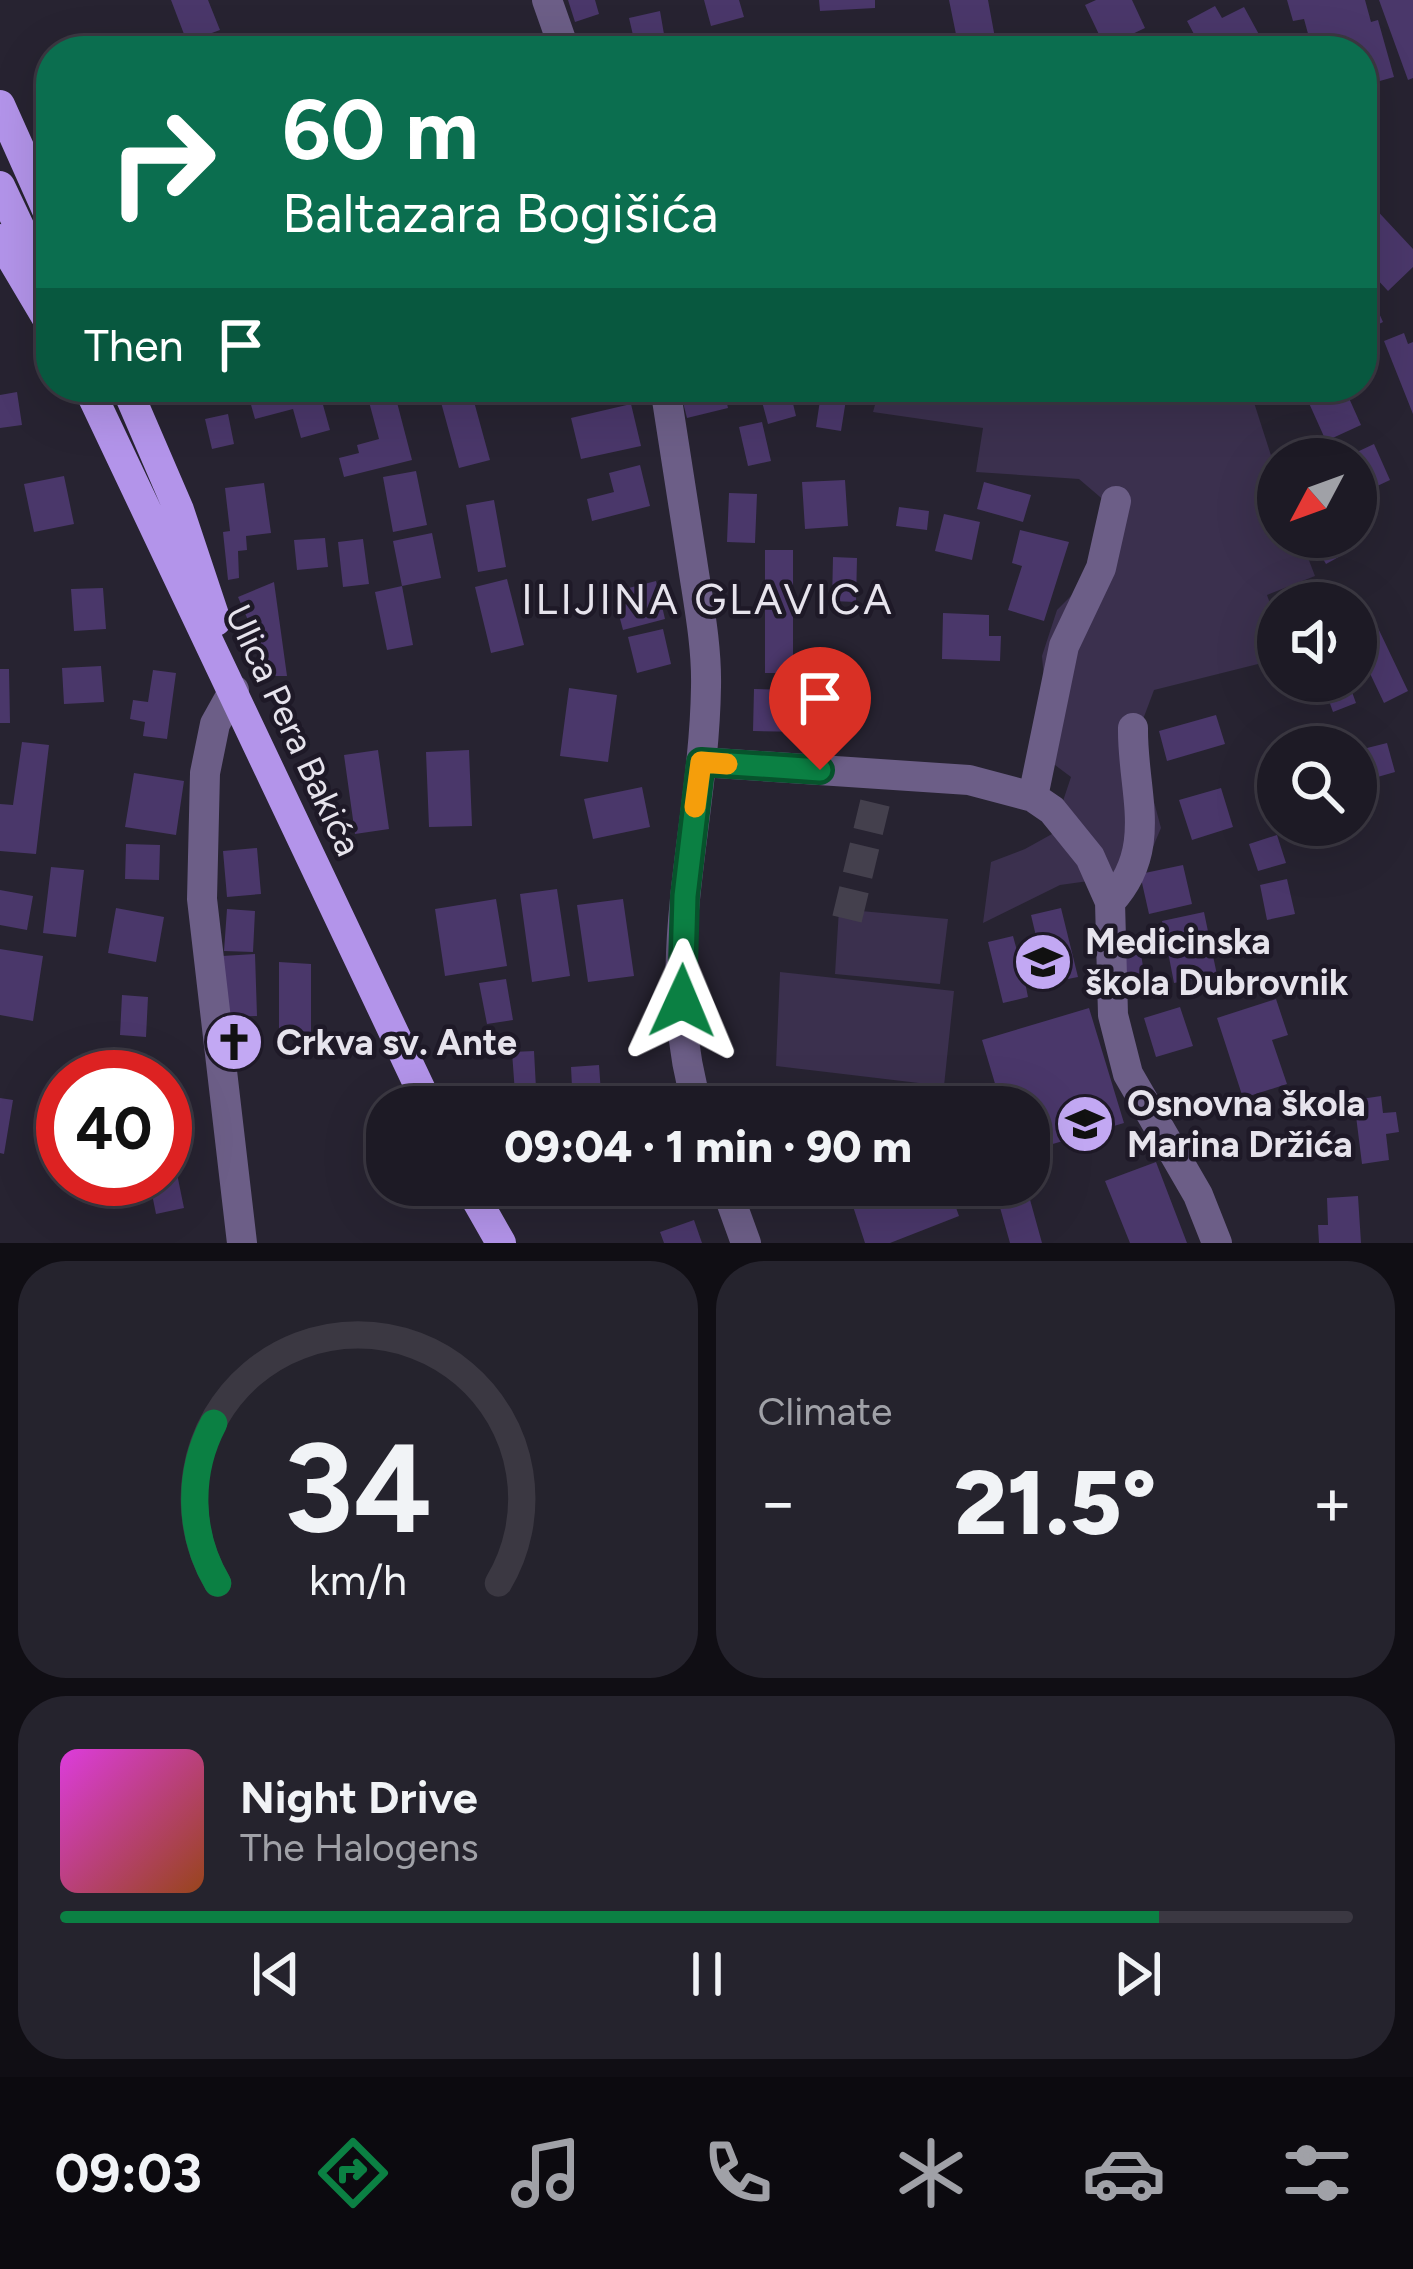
<!DOCTYPE html>
<html lang="en">
<head>
<meta charset="utf-8">
<style>
  :root { --surface:#1d1a25; --page:#25232d; --text:#f1f3f6; --muted:#a0a1a7; --line:#3b3842; --accent:#0b8043 }
  body { margin:0; font-family:Figtree,sans-serif; background:var(--page); color:var(--text); height:100vh; display:flex; flex-direction:column; font-size:45px; white-space:nowrap }
  * { box-sizing:border-box; margin:0 }
  p { font-size:39px; color:var(--muted) }
  .icon { flex:none; width:66px; height:66px; fill:none; stroke:currentColor; stroke-width:2; stroke-linecap:round; stroke-linejoin:round }
  .map { position:relative; height:1243px; overflow:hidden }
  .sheet { display:flex; flex-direction:column; gap:18px; padding:18px; background:#100e14; flex:1 }
  .sheet>* { flex:none }
  .top-card { position:absolute; left:36px; top:36px; width:1341px; height:366px; border-radius:48px; box-shadow:0 12px 48px #0002,0 0 0 3px var(--line); background:#0b6e4f; color:#fff; overflow:hidden }
  .needle { width:78px; rotate:229deg }
  .fabs { position:absolute; left:1257px; top:438px; display:grid; gap:24px }
  .fabs a { display:grid; place-items:center; width:120px; height:120px; border-radius:50%; background:var(--surface); box-shadow:0 12px 48px #0002,0 0 0 3px var(--line); font-size:60px }
  .speed { position:absolute; left:36px; top:1050px; display:flex; gap:24px; font-size:60px; font-weight:700; text-align:center }
  .speed>* { display:grid; place-content:center; width:156px; height:156px; border-radius:50%; background:var(--surface); box-shadow:0 12px 48px #0002,0 0 0 3px var(--line); line-height:1 }
  .speed .limit { border:18px solid #d22; background:#fff; color:#111 }
  .pin { position:absolute; display:grid; place-items:center; width:102px; height:102px; color:#fff; margin:-123px -51px; border-radius:50% 50% 50% 0; rotate:-45deg; box-shadow:0 0 12px #0007 }
  .pin .icon { rotate:45deg }
  .me { position:absolute; width:132px; margin:-66px; rotate:1deg; stroke-linejoin:round; filter:drop-shadow(0 0 9px #0008) }
  .turn { display:flex; align-items:center; gap:42px; height:252px; padding:0 48px; font-size:54px }
  .turn .icon { width:156px; height:156px; stroke-width:2.5 }
  .turn b { display:block; font-size:84px; line-height:102px }
  .then { display:flex; align-items:center; height:114px; padding:0 48px; background:#0003; gap:24px; font-size:45px }
  .big { font-size:90px; font-weight:800; line-height:1.1 }
  .sheet .card { flex:1; display:flex; flex-direction:column; justify-content:center; gap:18px; min-width:0; padding:0 42px; border-radius:48px; background:var(--page) }
  .sheet .dial { align-items:center; gap:0 }
  .dial svg { height:312px; overflow:visible; fill:none; stroke:var(--line); stroke-width:7; stroke-linecap:round; text-anchor:middle }
  .dial text { fill:var(--text); stroke:none }
  .song { display:flex; align-items:center; gap:36px }
  .cover { width:144px; height:144px; border-radius:18px; background:linear-gradient(135deg,hsl(300 70% 55%),hsl(20 70% 35%)) }
  .played { height:12px; border-radius:6px; background:linear-gradient(90deg,var(--accent) 85%,var(--line) 85%) }
  .keys { display:flex; justify-content:space-around; direction:ltr }
  .heat { display:flex; justify-content:space-between; align-items:center; font-size:66px; direction:ltr }
  .sheet .tiles { flex:1; display:grid; gap:18px; grid-template-columns:1fr 1fr }
  .card:last-child { grid-column:span 2 }
  .trip { position:absolute; left:366px; top:1086px; width:684px; height:120px; border-radius:48px; background:var(--surface); box-shadow:0 12px 48px #0002,0 0 0 3px var(--line); font-weight:800; line-height:120px; text-align:center }
  .tab-bar { display:flex; height:192px; justify-content:space-around; align-items:center; background:#0c0a0f; color:var(--muted) }
  .tab-bar .icon { width:84px; height:84px }
  .tab-bar .on { color:var(--accent) }
  .tab-bar b { font-size:54px; color:var(--text) }
  .map>svg:first-child { display:block }
  .green { fill:#3b304e }
  .building { fill:#4a376a }
  .lines { fill:none; stroke-linecap:round; stroke-linejoin:round }
  .minor-tunnel { stroke:#44404d; stroke-width:30; stroke-dasharray:30 15; stroke-linecap:butt }
  .minor { stroke:#6c5e87; stroke-width:30 }
  .major { stroke:#b394ea; stroke-width:30 }
  .route-casing { stroke:#07532c; stroke-width:30 }
  .route { stroke:#0b8043; stroke-width:21 }
  .slow { stroke:#f59e0b; stroke-width:21 }
  .labels { text-anchor:middle; stroke-width:9; stroke-linejoin:round; paint-order:stroke }
  .street-label { font-size:36px; fill:#e6e3ec; stroke:#1e1927 }
  .poi-label { font-size:36px; font-weight:bold; fill:#e6e3ec; stroke:#1e1927; text-anchor:start }
  .quarter-label { font-size:42px; letter-spacing:3px; fill:#e6e3ec; stroke:#1e1927 }
</style>
</head>
<body>
<div class="map">
<svg width="1413" height="1243" viewBox="0 0 1413 1243">
  <rect width="100%" height="100%" fill="#272331"/>
  <path class="green" d="M880 387H1249L1278 477V537H1300L1315 576 1267 595 1278 626V659L1154 690 1139 730V746L1161 828 1147 861 1110 878 1060 885 983 923 991 862 1025 849 1052 834 1071 777 1051 762 1042 656 1057 610 1079 588 1120 514 1079 479 976 472 983 428 873 412Z
    M839 909 948 919 940 984 835 974Z
    M780 972 954 991 944 1086 776 1066Z"/>
  <path class="building" d="M171 0H208L220 30 187 42Z
    M568 0H595L599 14 575 22Z
    M704 0H739L744 17 711 26Z
    M819 0H875V8L820 11Z
    M949 0H988L995 38 958 44Z
    M1096 0H1132L1145 28 1105 47 1085 5Z
    M1287 0H1365L1371 22 1378 20 1394 77 1362 86V51H1305L1303 43 1310 41 1304 19 1293 21Z
    M1379 0H1413V78L1408 80Z
    M1215 6 1222 18 1244 7 1268 51H1203L1187 21Z
    M660 11 665 40 636 48 629 18Z
    M747 36 752 51H705V50Z
    M1371 204 1413 249V267L1388 291 1362 263V212Z
    M1370 293 1383 322 1365 331 1362 297Z
    M1404 333 1408 344 1413 342V414L1384 341Z
    M275 387H318L330 430 301 438 293 409 255 419 248 394Z
    M365 387H393L412 460 344 477 339 458 359 453 357 445 379 439Z
    M470 387 490 460 459 468 439 395Z
    M679 387H723L728 408 687 418Z
    M758 387H789L796 416 768 424Z
    M822 387H848L841 431 816 427Z
    M1315 387H1344L1361 425 1326 441 1304 392Z
    M17 392 22 425 0 428V395Z
    M631 404 641 446 581 459 571 418Z
    M228 414 234 444 212 449 205 419Z
    M762 422 771 461 748 466 739 427Z
    M1374 444 1390 480 1356 496V459H1342Z
    M640 465 650 506 592 521 587 499 614 492 609 473Z
    M416 471 427 525 393 532 383 477Z
    M64 476 74 524 34 532 24 484Z
    M845 480 848 526 805 529 802 482Z
    M984 482 1031 495 1023 522 977 509Z
    M264 483 271 533 246 536 247 550 238 551 239 578 228 580 223 532 230 531 225 488Z
    M729 493 757 494 755 543 727 542Z
    M494 500 506 567 478 572 466 505Z
    M899 507 929 511 927 530 896 526Z
    M944 514 980 522 972 560 935 551Z
    M1020 530 1069 542 1044 621 1008 610 1022 566 1012 563Z
    M432 533 441 578 402 586 393 541Z
    M1310 537H1349L1355 548 1326 564Z
    M325 538 328 567 297 570 294 540Z
    M363 539 369 584 343 587 338 542Z
    M765 550H793V673H765Z
    M833 557 857 558 856 602 832 601Z
    M507 579 524 645 491 653 475 587Z
    M656 581 665 619 623 630 613 592Z
    M274 582 287 676H272L238 597Z
    M402 586 413 645 387 650 375 592Z
    M103 588 106 629 74 631 71 589Z
    M943 613 989 615V636H1001L1000 661 942 659Z
    M1378 628 1408 691 1384 703 1356 644V638Z
    M663 629 671 664 637 673 628 637Z
    M101 666 104 702 64 704 62 668Z
    M0 669H9L10 723H0Z
    M153 670 176 673 167 739 143 736 145 722 130 719 133 700 148 702Z
    M1322 681H1348L1356 703 1333 712Z
    M569 688 617 695 608 762 560 756Z
    M754 689 801 690V706L810 707 809 732 753 731Z
    M1216 715 1225 744 1167 761 1159 731Z
    M22 742 49 745 36 854 0 851V804L13 805Z
    M1387 743 1395 772 1367 780 1359 750Z
    M378 750 389 829 355 834 344 755Z
    M469 750 472 826 429 827 426 752Z
    M134 773 184 781 176 835 125 827Z
    M642 787 650 827 593 839 584 799Z
    M1221 788 1233 827 1192 840 1179 800Z
    M1277 835 1286 863 1258 871 1249 844Z
    M126 844 160 845 159 880 125 879Z
    M257 848 261 894 227 897 223 851Z
    M1183 865 1192 904 1149 914 1140 874Z
    M51 867 84 870 76 937 43 933Z
    M1287 879 1295 914 1267 920 1260 885Z
    M557 889 570 976 532 982 520 894Z
    M0 890 33 896 27 930 0 925Z
    M496 899 507 966 445 976 435 909Z
    M623 899 634 976 588 982 577 905Z
    M116 908 164 917 156 962 108 953Z
    M1061 908 1078 977 1048 983 1046 972 1024 977 1028 997 1003 1003 988 942 1013 936 1019 958 1040 953 1031 915Z
    M227 909 255 911 253 952 224 951Z
    M1204 912 1217 975 1174 983 1162 921Z
    M1140 946 1145 981 1124 983 1120 949Z
    M0 949 43 956 33 1021 0 1015Z
    M255 954 257 1016 224 1017 222 956Z
    M279 962 311 964V1032H279Z
    M506 979 513 1020 487 1024 479 983Z
    M122 995 148 997 146 1037 120 1035Z
    M1276 999 1288 1035 1272 1040 1287 1084 1243 1098 1217 1018Z
    M1180 1007 1193 1046 1156 1057 1144 1018Z
    M1089 1008 1124 1123 1029 1151V1107H1002L982 1040Z
    M534 1051 537 1107H516L512 1052Z
    M599 1065 602 1107H573L571 1067Z
    M1381 1096 1383 1113 1396 1112 1399 1132 1386 1134 1389 1160 1362 1164 1354 1100Z
    M0 1098 13 1100 4 1154 0 1153Z
    M1156 1162 1187 1243H1130L1105 1181Z
    M175 1164 184 1208 156 1214 149 1179H165V1166Z
    M846 1185H948L959 1216 890 1243H865Z
    M1029 1196 1042 1243H1010L999 1204Z
    M1358 1196 1361 1243H1319L1318 1225H1328L1327 1198Z
    M694 1220 702 1243H664L660 1232Z"/>
  <g class="lines">
    <path class="minor-tunnel" d="M847 919 875 803"/>
    <path class="minor" d="M547 0 565 51
      M665 387C674 445 683 502 692 560 698 601 707 645 706 687 704 827 655 969 698 1107
      M234 690 215 724 205 773 202 899 242 1243
      M701 762 969 780 1033 797 1052 810 1090 857 1110 902 1113 1015 1128 1074 1198 1195 1217 1243
      M1033 797 1064 646 1101 568 1116 501
      M1110 902C1160 848 1132 792 1133 728
      M725 1185 746 1243"/>
    <path class="major" d="M0 105 51 219
      M0 186 51 294
      M0 239 51 325
      M88 387 429 1107
      M126 387 179 510 216 621
      M468 1185 501 1243"/>
  </g>
  <g class="lines">
    <defs>
      <path id="route" d="M682 1001 685 896 701 762 820 770"/>
    </defs>
    <use href="#route" class="route-casing"/>
    <use href="#route" class="route"/>
    <path class="slow" d="M695 807 701 762 727 764"/>
  </g>
  <defs>
    <symbol id="school-disc" viewBox="-11 -11 22 22"><circle r="9.5" fill="#c2a8f3" stroke="#1e1927"/><path d="M0-5L7-2L0 1L-7-2ZM-4 1L0 2.5L4 1V4Q0 6-4 4Z" fill="#111"/></symbol>
    <symbol id="church-disc" viewBox="-11 -11 22 22"><circle r="9.5" fill="#c2a8f3" stroke="#1e1927"/><path d="M-1.2-6h2.4v3.5h3.3v2.4h-3.3V6h-2.4V-.1h-3.3v-2.4h3.3Z" fill="#111"/></symbol>
  </defs>
  <g fill-rule="evenodd">
    <use href="#school-disc" x="1010" y="929" width="66" height="66"/>
    <use href="#church-disc" x="201" y="1009" width="66" height="66"/>
    <use href="#school-disc" x="1052" y="1091" width="66" height="66"/>
  </g>
  <g class="labels">
    <g class="street-label">
      <text transform="translate(294 730) rotate(65)" y="13">Ulica Pera Bakića</text>
    </g>
    <g class="poi-label">
      <text x="1085" y="954">Medicinska<tspan x="1085" dy="41">škola Dubrovnik</tspan></text>
      <text x="276" y="1055">Crkva sv. Ante</text>
      <text x="1127" y="1116">Osnovna škola<tspan x="1127" dy="41">Marina Držića</tspan></text>
    </g>
    <g class="quarter-label">
      <text x="708" y="614">ILIJINA GLAVICA</text>
    </g>
  </g>
</svg>
<div class="fabs">
<a><svg class="needle" viewBox="-14 -14 28 28"><path d="M0-13l5 13h-10z" fill="#e53935"/><path d="M0 13l5-13h-10z" fill="#a0a1a7"/></svg></a>
<a><svg class="icon" aria-label="sound" viewBox="0 0 24 24"><path d="M4 9h4l5-4v14l-5-4H4zM17 9q2 3 0 6"/></svg></a>
<a><svg class="icon" aria-label="search" viewBox="0 0 24 24"><circle cx="10" cy="10" r="6"/><path d="M15 15l6 6"/></svg></a>
</div>
<div class="speed"><div class="limit">40</div></div>
<div class="pin" style="left:820px;top:770px;background:#d93025"><svg class="icon" aria-label="arrive" viewBox="0 0 24 24"><path d="M6 21V4h12l-3 4 3 4H6"/></svg></div>
<svg class="me" style="left:682px;top:1001px" viewBox="-20 -20 40 40"><path d="M0-17L14 15 0 8-14 15z" fill="#0b8043" stroke="#fff" stroke-width="4"/></svg>
<div class="trip">09:04 · 1 min · 90 m</div>
<div class="top-card">
<div class="turn"><svg class="icon" aria-label="right" viewBox="0 0 24 24"><path d="M7 20v-9h11M14 6l5 5-5 5"/></svg><div><b>60 m</b>Baltazara Bogišića</div></div>
<div class="then">Then<svg class="icon" aria-label="arrive" viewBox="0 0 24 24"><path d="M6 21V4h12l-3 4 3 4H6"/></svg></div>
</div>
</div>
<section class="sheet">
<div class="tiles">
<div class="card dial"><svg viewBox="0 0 100 80">
<path d="M14 69A42 42 0 1 1 86 69"/>
<path d="M14 69A42 42 0 0 1 13 28" stroke="#0b8043"/>
<text x="50" y="56" font-size="32" font-weight="700">34</text>
<text x="50" y="72" font-size="11">km/h</text>
</svg></div>
<div class="card"><p>Climate</p>
<div class="heat"><a>−</a><b class="big">21.5°</b><a>+</a></div>
</div>
<div class="card">
<div class="song"><i class="cover"></i><div><b>Night Drive</b><p>The Halogens</p></div></div>
<div class="played"></div>
<div class="keys"><svg class="icon" aria-label="previous" viewBox="0 0 24 24"><path d="M18 5L8 12l10 7zM5 5v14"/></svg><svg class="icon" aria-label="pause" viewBox="0 0 24 24"><path d="M8 5v14M16 5v14"/></svg><svg class="icon" aria-label="next" viewBox="0 0 24 24"><path d="M6 5l10 7-10 7zM19 5v14"/></svg></div>
</div>
</div>
</section>
<nav class="tab-bar">
<b>09:03</b>
<svg class="icon on" aria-label="directions" viewBox="0 0 24 24"><path d="M12 3l9 9-9 9-9-9zM9 14v-3h6M13 9l2 2-2 2"/></svg>
<svg class="icon" aria-label="music" viewBox="0 0 24 24"><path d="M9 18V5l10-2v13"/><circle cx="6" cy="18" r="3"/><circle cx="16" cy="16" r="3"/></svg>
<svg class="icon" aria-label="phone" viewBox="0 0 24 24"><path d="M5 4h4l2 5-3 2q2 4 5 5l2-3 5 2v4C11 20 4 13 5 4z"/></svg>
<svg class="icon" aria-label="climate" viewBox="0 0 24 24"><path d="M12 3v18M4 7l16 10M4 17L20 7"/></svg>
<svg class="icon" aria-label="car" viewBox="0 0 24 24"><path d="M5 17H2v-5l4-1 3-4h7l3 4 3 1v5h-3M9 17h6M6 11h13"/><circle cx="7" cy="17" r="2"/><circle cx="17" cy="17" r="2"/></svg>
<svg class="icon" aria-label="filters" viewBox="0 0 24 24"><path d="M4 7h16M4 17h16"/><circle cx="9" cy="7" r="2"/><circle cx="15" cy="17" r="2"/></svg>
</nav>
</body>
</html>
